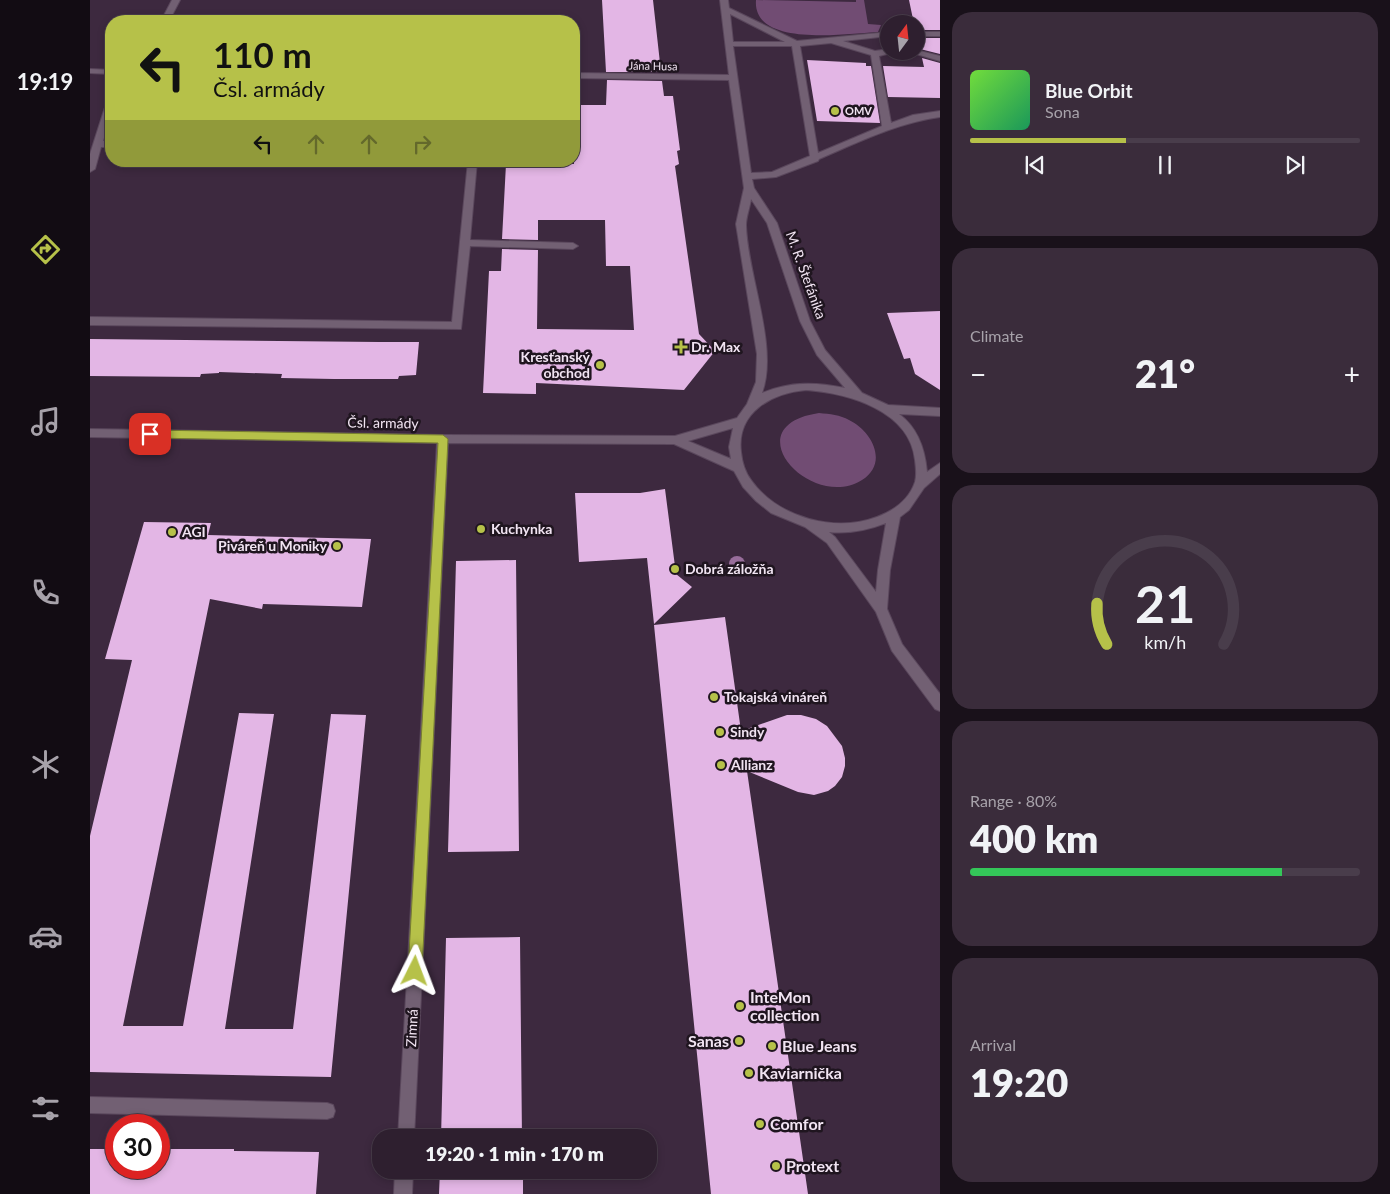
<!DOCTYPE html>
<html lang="en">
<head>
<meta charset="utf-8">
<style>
  :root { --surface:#2e1f2f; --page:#3a2c3b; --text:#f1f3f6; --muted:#a7a2aa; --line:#493d4b; --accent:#b6c149 }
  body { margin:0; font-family:Lato,sans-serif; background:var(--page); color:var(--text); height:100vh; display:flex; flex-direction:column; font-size:19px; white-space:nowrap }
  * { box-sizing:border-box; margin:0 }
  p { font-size:16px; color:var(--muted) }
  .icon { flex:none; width:28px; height:28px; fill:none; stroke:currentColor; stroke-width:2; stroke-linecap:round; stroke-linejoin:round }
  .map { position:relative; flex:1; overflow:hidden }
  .sheet { display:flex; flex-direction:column; gap:12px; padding:12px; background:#19111a; width:450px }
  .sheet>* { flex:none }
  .top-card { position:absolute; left:15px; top:15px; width:475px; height:152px; border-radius:20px; box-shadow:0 2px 8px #0003,0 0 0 1px var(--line); background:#b6c149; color:#111; overflow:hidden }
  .needle { width:32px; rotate:15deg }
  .buttons { position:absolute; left:790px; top:15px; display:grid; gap:10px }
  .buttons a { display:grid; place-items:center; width:45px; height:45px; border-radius:50%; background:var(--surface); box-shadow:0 2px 8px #0003,0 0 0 1px var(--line); font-size:25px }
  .speed { position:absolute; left:15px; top:1114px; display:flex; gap:10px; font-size:25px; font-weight:700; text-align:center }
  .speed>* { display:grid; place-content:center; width:65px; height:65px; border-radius:50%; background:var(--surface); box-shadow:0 2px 8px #0003,0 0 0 1px var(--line); line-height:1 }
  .speed .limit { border:8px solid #d22; background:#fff; color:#111 }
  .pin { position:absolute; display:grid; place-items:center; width:42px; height:42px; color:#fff; margin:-21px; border-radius:10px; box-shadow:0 2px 8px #0006 }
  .me { position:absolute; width:55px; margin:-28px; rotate:3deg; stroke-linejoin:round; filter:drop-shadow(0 0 4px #0008) }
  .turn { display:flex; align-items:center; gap:18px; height:105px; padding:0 25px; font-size:22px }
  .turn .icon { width:65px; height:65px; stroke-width:2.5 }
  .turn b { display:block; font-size:35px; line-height:42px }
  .lanes { display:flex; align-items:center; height:48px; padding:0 25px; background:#0003; justify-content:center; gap:25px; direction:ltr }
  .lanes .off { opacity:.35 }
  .big { font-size:38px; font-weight:800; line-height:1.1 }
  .sheet .tile { flex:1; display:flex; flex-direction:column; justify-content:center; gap:8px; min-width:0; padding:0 18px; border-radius:20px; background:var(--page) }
  .sheet .dial { align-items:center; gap:0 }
  .dial svg { height:130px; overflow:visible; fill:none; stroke:var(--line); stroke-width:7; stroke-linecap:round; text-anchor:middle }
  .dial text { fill:var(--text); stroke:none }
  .song { display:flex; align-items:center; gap:15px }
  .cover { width:60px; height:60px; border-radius:8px; background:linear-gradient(135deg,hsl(100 70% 55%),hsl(150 70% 35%)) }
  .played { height:5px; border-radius:2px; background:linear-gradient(90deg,var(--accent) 40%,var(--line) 40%) }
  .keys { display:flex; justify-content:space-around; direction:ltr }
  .heat { display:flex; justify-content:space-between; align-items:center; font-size:28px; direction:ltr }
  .charge { height:8px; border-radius:4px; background:linear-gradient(90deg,#34c759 80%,var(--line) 0) }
  .trip { position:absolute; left:282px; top:1129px; width:285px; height:50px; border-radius:20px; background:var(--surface); box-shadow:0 2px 8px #0003,0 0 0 1px var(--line); font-weight:800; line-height:50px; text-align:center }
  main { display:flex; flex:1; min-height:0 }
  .menu { display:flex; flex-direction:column; width:90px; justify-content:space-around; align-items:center; background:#120c13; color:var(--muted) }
  .menu .icon { width:35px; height:35px }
  .menu .on { color:var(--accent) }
  .menu b { font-size:22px; color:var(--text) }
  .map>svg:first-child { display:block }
  .green { fill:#714c73 }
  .building { fill:#e3b6e5 }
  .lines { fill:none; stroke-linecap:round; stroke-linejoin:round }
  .minor-casing { stroke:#5a475c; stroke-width:2 }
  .minor { fill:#726073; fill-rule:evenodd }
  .tree { fill:#986d9b }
  .route { fill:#b6c149; stroke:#767d2f }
  .poi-dot { fill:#b6c149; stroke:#1f151f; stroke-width:2 }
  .labels { text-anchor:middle; stroke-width:5; stroke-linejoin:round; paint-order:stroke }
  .far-street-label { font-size:11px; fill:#f1e4f2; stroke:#1f151f }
  .far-poi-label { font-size:11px; font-weight:bold; fill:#f1e4f2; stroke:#1f151f; text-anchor:start }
  .street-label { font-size:14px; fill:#f1e4f2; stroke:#1f151f }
  .poi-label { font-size:14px; font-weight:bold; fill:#f1e4f2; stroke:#1f151f; text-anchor:start }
  .near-poi-label { font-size:16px; font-weight:bold; fill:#f1e4f2; stroke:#1f151f; text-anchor:start }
</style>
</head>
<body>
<main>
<nav class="menu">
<b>19:19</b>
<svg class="icon on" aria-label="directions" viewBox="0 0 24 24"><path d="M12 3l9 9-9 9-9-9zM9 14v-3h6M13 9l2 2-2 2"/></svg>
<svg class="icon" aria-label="music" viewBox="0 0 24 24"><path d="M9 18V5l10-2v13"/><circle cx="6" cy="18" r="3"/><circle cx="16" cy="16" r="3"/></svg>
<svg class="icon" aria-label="phone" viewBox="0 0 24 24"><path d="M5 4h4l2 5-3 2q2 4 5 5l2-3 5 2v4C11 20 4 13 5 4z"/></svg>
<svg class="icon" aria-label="climate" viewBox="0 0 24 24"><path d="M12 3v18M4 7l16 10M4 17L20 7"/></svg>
<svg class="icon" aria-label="car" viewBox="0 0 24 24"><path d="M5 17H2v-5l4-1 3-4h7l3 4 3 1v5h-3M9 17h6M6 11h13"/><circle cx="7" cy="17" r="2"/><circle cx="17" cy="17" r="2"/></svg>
<svg class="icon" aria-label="filters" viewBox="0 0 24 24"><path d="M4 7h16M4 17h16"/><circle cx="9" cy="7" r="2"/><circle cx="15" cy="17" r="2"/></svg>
</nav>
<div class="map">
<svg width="850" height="1194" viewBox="0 0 850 1194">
  <rect width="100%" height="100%" fill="#3d293f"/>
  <path class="green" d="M666 0 766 2V0H774L778 24 791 25 788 32C760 33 662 49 666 0Z
    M729 413C740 414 750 415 759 420 782 431 799 463 772 480 721 512 642 426 729 413Z"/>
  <path class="building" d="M512 0H563L571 72H516Z
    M819 0H850V30H826V24H824Z
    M827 38H850V54L830 49Z
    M832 58 850 63V98L798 97 793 66 834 67Z
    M717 60 776 63V66H781L790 123 727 121Z
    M517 80 572 81 574 96H583L590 150 587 151 589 164 585 166 609 334 625 351 594 390 446 383V394L393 393 399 271H411L412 249 448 250 447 329 544 330 540 266H516L515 220H448V240L412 239 416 164H484V105H516Z
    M850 311V390L825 374 820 358 814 359 797 313Z
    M0 339 289 342H329L326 375 309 376 308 379H244L191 378 192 374 129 372V373L111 374 110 377 0 376Z
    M575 489 586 574 602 587 564 624 557 558 489 562 485 493H550Z
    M54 522 121 523 118 535 281 539 272 607 173 604 172 609 120 599 33 1026H93L149 713 184 714 135 1029H203L241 714 276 715 241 1077 0 1072V836L42 660 15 659Z
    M426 560 429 851 358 852 366 561Z
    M635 617 651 731 697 715H711L726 719 737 726 752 746 755 758V766L752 777 745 786 738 791 724 795 708 792 657 771 718 1194H621L564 625Z
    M430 937 432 1138H351L356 938Z
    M0 1149H26V1168H69V1149H144V1151L229 1152 226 1194H0Z
    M350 1170H433V1194H349Z"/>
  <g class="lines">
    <defs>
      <path id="minor" d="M82 0H90L79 21H71Z
        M630 0H638L639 8 707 41 799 32V36L753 41 785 51 799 49V51H809L789 56 801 123 823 115 850 111V117C807 123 769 142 729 159L728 161 686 177 662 179 664 188 687 223 720 321 735 350 772 393 798 405 850 408V416L809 414C828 428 835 449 837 472L850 463V474L834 488 819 510 810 517 800 570 797 609 812 644 850 694V711L845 709 802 651 786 612 737 543 715 527 681 513 666 501 653 487 644 471 584 444 358 443 324 1138H308L347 443 0 437V429L353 435 585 436 647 418 657 404 666 382 667 354 646 224 654 188 639 80 484 78V73L639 75ZM640 14 695 42H643ZM741 43 781 55 792 126 728 153 710 46ZM643 46H702L720 156 682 172 661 173ZM661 199 677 223 710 321 727 355 755 388C726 382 701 381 672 393 689 347 657 274 656 225 656 217 660 207 661 199ZM716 390C757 393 820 410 825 460 826 468 827 475 825 482 819 500 803 511 787 517 745 533 688 518 661 480 655 472 652 462 651 452 646 412 682 393 716 390ZM643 428 639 447 641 459 598 441ZM796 523 788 570 786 592 745 537 739 532C759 534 778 530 796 523Z
        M826 32H850V36H826Z
        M826 50 850 56V61L816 51Z
        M0 69 21 70V74L0 73Z
        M21 98V114L13 141H21V147H11L5 169 0 172V154L17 101Z
        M378 161H387L380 240 483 243 488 246 483 249 380 246 371 329 0 325V317L362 322Z
        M0 1097 237 1103 243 1105 245 1111 243 1117 237 1119 0 1113Z
        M305 1170H323L322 1194H304Z"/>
    </defs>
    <use href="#minor" class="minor-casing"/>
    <use href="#minor" class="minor"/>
  </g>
  <circle class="tree" cx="647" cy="564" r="8"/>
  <path class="route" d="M60 430 353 435 358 439 332 971 330 976 325 978 320 976 318 971 348 443 60 438 55 434Z"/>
  <g class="poi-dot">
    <circle cx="745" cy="111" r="5"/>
    <path d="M588.5 339.5h5v5h5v5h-5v5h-5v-5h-5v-5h5z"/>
    <circle cx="510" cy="365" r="5"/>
    <circle cx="391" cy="529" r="5"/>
    <circle cx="82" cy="532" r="5"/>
    <circle cx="247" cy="546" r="5"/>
    <circle cx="585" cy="569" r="5"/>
    <circle cx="624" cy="697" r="5"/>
    <circle cx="630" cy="732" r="5"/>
    <circle cx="631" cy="765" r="5"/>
    <circle cx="650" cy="1006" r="5"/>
    <circle cx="649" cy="1041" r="5"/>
    <circle cx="682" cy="1046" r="5"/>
    <circle cx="659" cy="1073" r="5"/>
    <circle cx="670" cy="1124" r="5"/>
    <circle cx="686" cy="1166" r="5"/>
  </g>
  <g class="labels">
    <g class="far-street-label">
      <text transform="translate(563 66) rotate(1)" y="4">Jána Husa</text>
    </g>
    <g class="far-poi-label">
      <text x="755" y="115">OMV</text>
    </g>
    <g class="street-label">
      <text transform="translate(716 275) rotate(70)" y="5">M. R. Štefánika</text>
      <text transform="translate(293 423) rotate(1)" y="5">Čsl. armády</text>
      <text transform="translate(322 1028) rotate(-87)" y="5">Zimná</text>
    </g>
    <g class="poi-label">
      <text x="601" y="352">Dr. Max</text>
      <text x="500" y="362" text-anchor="end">Kresťanský<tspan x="500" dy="16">obchod</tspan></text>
      <text x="401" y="534">Kuchynka</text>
      <text x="92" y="537">AGI</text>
      <text x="237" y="551" text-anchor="end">Piváreň u Moniky</text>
      <text x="595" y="574">Dobrá záložňa</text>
      <text x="634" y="702">Tokajská vináreň</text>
      <text x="640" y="737">Sindy</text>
      <text x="641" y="770">Allianz</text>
    </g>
    <g class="near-poi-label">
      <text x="660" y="1003">InteMon<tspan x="660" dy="18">collection</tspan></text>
      <text x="639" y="1047" text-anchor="end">Sanas</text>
      <text x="692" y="1052">Blue Jeans</text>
      <text x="669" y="1079">Kaviarnička</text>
      <text x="680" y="1130">Comfor</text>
      <text x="696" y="1172">Protext</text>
    </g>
  </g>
</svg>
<div class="buttons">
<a><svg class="needle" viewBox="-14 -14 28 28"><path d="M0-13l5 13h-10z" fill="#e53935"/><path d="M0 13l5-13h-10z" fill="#a7a2aa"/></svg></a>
</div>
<div class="speed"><div class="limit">30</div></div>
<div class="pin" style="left:60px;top:434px;background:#d93025"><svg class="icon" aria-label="arrive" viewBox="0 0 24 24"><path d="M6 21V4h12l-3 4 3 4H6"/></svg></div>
<svg class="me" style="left:325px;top:971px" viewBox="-20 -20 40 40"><path d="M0-17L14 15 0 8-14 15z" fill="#b6c149" stroke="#fff" stroke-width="4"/></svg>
<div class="trip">19:20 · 1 min · 170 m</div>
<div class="top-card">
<div class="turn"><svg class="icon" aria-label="left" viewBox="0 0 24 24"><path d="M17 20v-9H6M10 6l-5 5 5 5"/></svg><div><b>110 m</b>Čsl. armády</div></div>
<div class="lanes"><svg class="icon" aria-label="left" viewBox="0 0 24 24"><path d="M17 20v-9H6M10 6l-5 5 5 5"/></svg><svg class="icon off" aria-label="ahead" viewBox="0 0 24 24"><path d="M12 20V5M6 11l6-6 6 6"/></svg><svg class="icon off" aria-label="ahead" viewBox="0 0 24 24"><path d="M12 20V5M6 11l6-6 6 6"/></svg><svg class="icon off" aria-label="right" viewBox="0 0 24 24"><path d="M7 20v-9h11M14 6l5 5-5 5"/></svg></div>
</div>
</div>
<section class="sheet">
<div class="tile">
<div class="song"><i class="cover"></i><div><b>Blue Orbit</b><p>Sona</p></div></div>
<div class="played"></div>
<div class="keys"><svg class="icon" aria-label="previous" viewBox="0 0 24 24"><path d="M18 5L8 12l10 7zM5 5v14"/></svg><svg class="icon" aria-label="pause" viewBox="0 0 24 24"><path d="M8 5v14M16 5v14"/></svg><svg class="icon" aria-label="next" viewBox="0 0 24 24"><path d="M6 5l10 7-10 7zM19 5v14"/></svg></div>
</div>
<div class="tile"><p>Climate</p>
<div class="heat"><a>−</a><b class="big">21°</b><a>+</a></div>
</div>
<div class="tile dial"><svg viewBox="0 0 100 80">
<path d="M14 69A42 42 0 1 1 86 69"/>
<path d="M14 69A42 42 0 0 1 8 44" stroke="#b6c149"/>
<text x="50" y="56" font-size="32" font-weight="700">21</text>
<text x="50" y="72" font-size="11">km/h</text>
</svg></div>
<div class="tile"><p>Range · 80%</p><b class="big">400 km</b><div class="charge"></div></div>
<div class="tile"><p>Arrival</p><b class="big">19:20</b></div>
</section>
</main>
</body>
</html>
